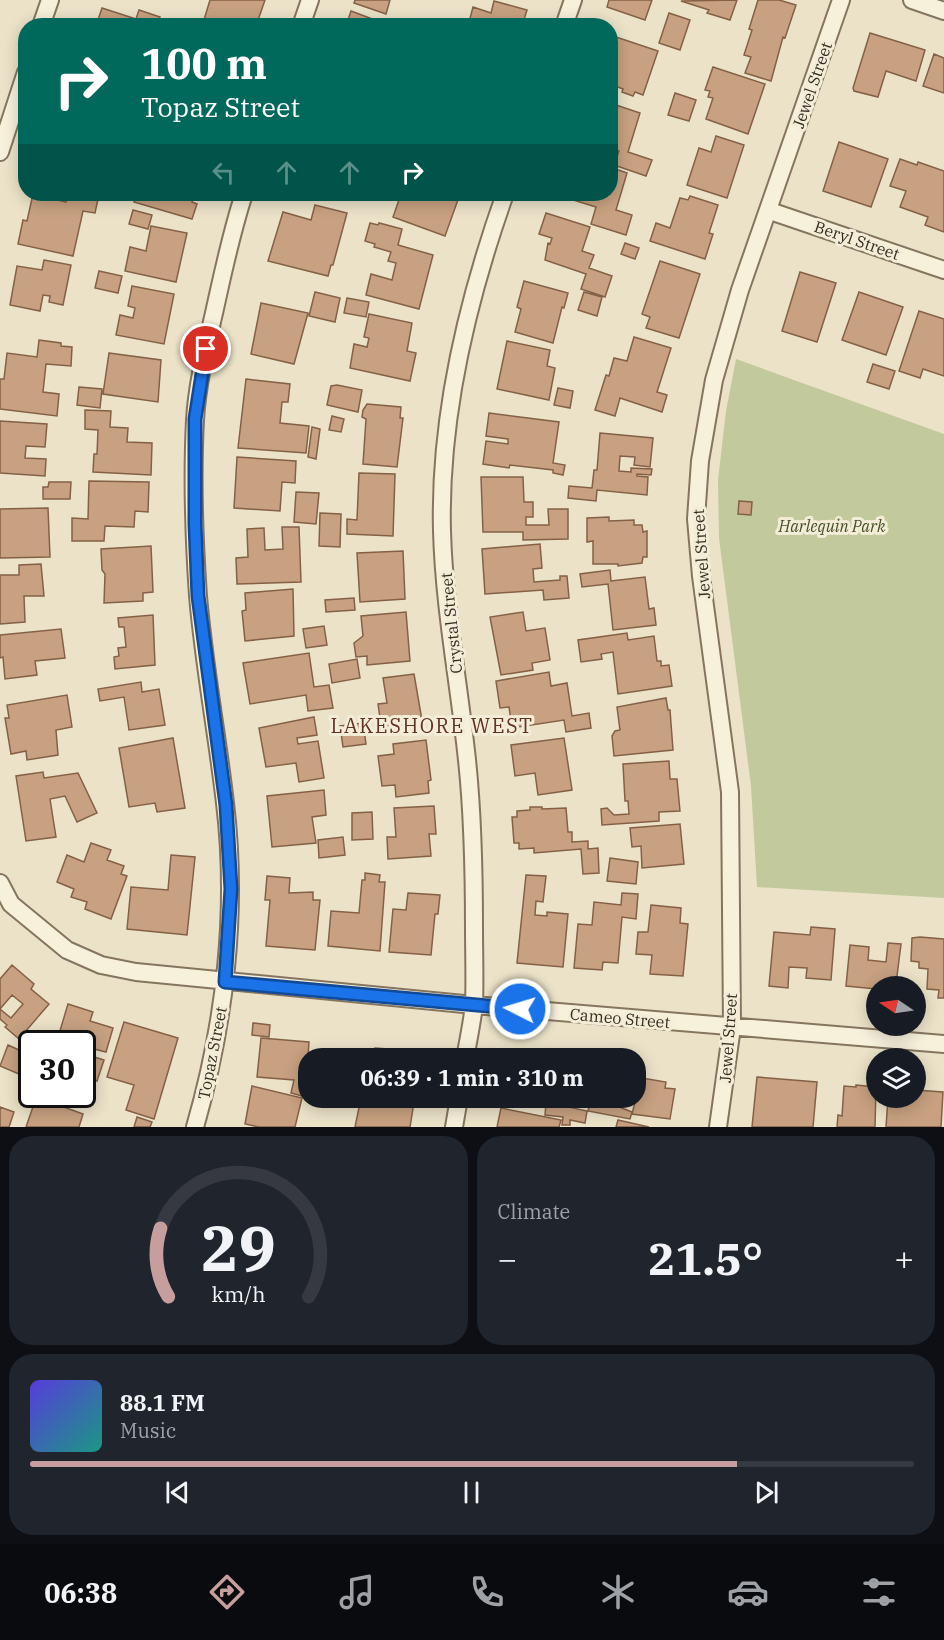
<!DOCTYPE html>
<html lang="en">
<head>
<meta charset="utf-8">
<style>
  :root { --surface:#171b24; --page:#20242c; --text:#f1f3f6; --muted:#9ea1a6; --line:#363941; --accent:#c69e9e }
  body { margin:0; font-family:"IBM Plex Serif",serif; background:var(--page); color:var(--text); height:100vh; display:flex; flex-direction:column; font-size:22px; white-space:nowrap }
  * { box-sizing:border-box; margin:0 }
  p { font-size:20px; color:var(--muted) }
  .icon { flex:none; width:33px; height:33px; fill:none; stroke:currentColor; stroke-width:2; stroke-linecap:round; stroke-linejoin:round }
  .map { position:relative; height:1127px; overflow:hidden }
  .side { display:flex; flex-direction:column; gap:9px; padding:9px; background:#0d0f14; flex:1 }
  .side>* { flex:none }
  .top-card { position:absolute; left:18px; top:18px; width:600px; height:183px; border-radius:24px; box-shadow:0 3px 15px #0003; background:#00695c; color:#fff; overflow:hidden }
  .needle { width:39px; rotate:283deg }
  .tools { position:absolute; left:866px; top:976px; display:grid; gap:12px }
  .tools a { display:grid; place-items:center; width:60px; height:60px; border-radius:50%; background:var(--surface); box-shadow:0 3px 15px #0003; font-size:30px }
  .speed { position:absolute; left:18px; top:1030px; display:flex; gap:12px; font-size:30px; font-weight:700; text-align:center }
  .speed>* { display:grid; place-content:center; width:78px; height:78px; border-radius:50%; background:var(--surface); box-shadow:0 3px 15px #0003; line-height:1 }
  .speed .limit { border:3px solid #111; border-radius:9px; background:#fff; color:#111 }
  .pin { position:absolute; display:grid; place-items:center; width:51px; height:51px; color:#fff; margin:-26px; border:3px solid #fff; border-radius:50%; box-shadow:0 2px 6px #0007 }
  .me { position:absolute; width:66px; margin:-33px; rotate:275deg; stroke-linejoin:round; filter:drop-shadow(0 0 4px #0008) }
  .turn { display:flex; align-items:center; gap:21px; height:126px; padding:0 24px; font-size:27px }
  .turn .icon { width:78px; height:78px; stroke-width:2.5 }
  .turn b { display:block; font-size:42px; line-height:51px }
  .lanes { display:flex; align-items:center; height:57px; padding:0 24px; background:#0003; justify-content:center; gap:30px; direction:ltr }
  .lanes .off { opacity:.35 }
  .big { font-size:45px; font-weight:800; line-height:1.1 }
  .side .widget { flex:1; display:flex; flex-direction:column; justify-content:center; gap:9px; min-width:0; padding:0 21px; border-radius:24px; background:var(--page) }
  .side .dial { align-items:center; gap:0 }
  .dial svg { height:156px; overflow:visible; fill:none; stroke:var(--line); stroke-width:7; stroke-linecap:round; text-anchor:middle }
  .dial text { fill:var(--text); stroke:none }
  .song { display:flex; align-items:center; gap:18px }
  .cover { width:72px; height:72px; border-radius:9px; background:linear-gradient(135deg,hsl(250 70% 55%),hsl(170 70% 35%)) }
  .played { height:6px; border-radius:3px; background:linear-gradient(90deg,var(--accent) 80%,var(--line) 80%) }
  .keys { display:flex; justify-content:space-around; direction:ltr }
  .heat { display:flex; justify-content:space-between; align-items:center; font-size:33px; direction:ltr }
  .side .tiles { flex:1; display:grid; gap:9px; grid-template-columns:1fr 1fr }
  .widget:last-child { grid-column:span 2 }
  .trip { position:absolute; left:298px; top:1048px; width:348px; height:60px; border-radius:24px; background:var(--surface); box-shadow:0 3px 15px #0003; font-weight:800; line-height:60px; text-align:center }
  .tabs { display:flex; height:96px; justify-content:space-around; align-items:center; background:#090b0e; color:var(--muted) }
  .tabs .icon { width:42px; height:42px }
  .tabs .selected { color:var(--accent) }
  .tabs b { font-size:27px; color:var(--text) }
  .map>svg:first-child { display:block }
  .green { fill:#c2c99c }
  .building { fill:#c7a181; stroke:#846146; stroke-width:1.5; fill-rule:evenodd }
  .lines { fill:none; stroke-linecap:round; stroke-linejoin:round }
  .minor-casing { stroke:#86755e; stroke-width:20 }
  .minor { stroke:#f7f0db; stroke-width:16 }
  .route-casing { stroke:#114b97; stroke-width:15 }
  .route { stroke:#1a73e8; stroke-width:10 }
  .labels { text-anchor:middle; stroke-width:6; stroke-linejoin:round; paint-order:stroke }
  .street-label { font-size:16px; fill:#382d21; stroke:#f3ecd7 }
  .park-label { font-size:16px; font-style:italic; fill:#465329; stroke:#f3ecd7 }
  .quarter-label { font-size:20px; letter-spacing:1.5px; fill:#613323; stroke:#f3ecd7 }
</style>
</head>
<body>
<div class="map">
<svg width="944" height="1127" viewBox="0 0 944 1127">
  <rect width="100%" height="100%" fill="#ebe2c8"/>
  <path class="green" d="M736 359 944 434V898L757 887 751 786 719 538 718 480 726 411Z"/>
  <path class="building" d="M210 0H265L256 26H235L227 23 226 26H211L203 23Z
    M355 0H390L386 14 354 3Z
    M609 0H652L645 20 607 7Z
    M737 0 730 20 707 13 709 10 681 1Z
    M758 0H779L796 5 785 38 783 37 771 81 745 73 751 57 744 55 752 30 749 29Z
    M494 1 527 10 522 26H468L473 7 491 13Z
    M102 8 136 19 139 10 160 17 157 26H96Z
    M351 11 391 26H346Z
    M669 13 690 20 680 50 659 43Z
    M870 33 925 50 916 81 886 71 878 97 854 91 853 88Z
    M610 35 658 51 643 95 635 92 633 96 622 92 623 89 610 84Z
    M934 54 944 58V93L923 86Z
    M713 67 765 84 748 134 706 119 713 98 708 97 710 91 705 90Z
    M675 93 696 100 689 121 668 115Z
    M610 103 640 113 628 152 652 160 646 176 614 165 619 151 610 148Z
    M716 136 744 145 727 198 687 185 699 148 711 152Z
    M839 142 888 159 871 207 823 191Z
    M900 159 917 165 918 162 944 171V232L925 225 928 217 900 207 906 191 890 186Z
    M610 167 627 173 616 210 632 215 626 235 591 224 596 207 554 194H610Z
    M33 194 66 202 68 194H93L92 198 98 199 95 213 83 211 73 256 18 244 23 220 27 221Z
    M137 194H194L192 202 197 204 192 219 134 202Z
    M401 194H460L445 236 393 217Z
    M690 196 718 205 709 233 713 234 705 259 650 241 656 223 670 228 680 198 688 200Z
    M315 205 347 213 333 265H331L328 276 268 261 283 212 311 220Z
    M133 210 152 215 148 229 129 224Z
    M546 213 590 227 582 251 594 255 589 268 612 276 605 297 581 289 586 274 545 260 548 243 550 244 552 238 539 234Z
    M370 223 378 225 379 223 402 229 398 245 433 255 419 309 366 295 371 274 392 280 396 263 388 261 391 252 374 247 375 244 365 241Z
    M151 226 187 233 176 282 125 271 130 247 146 251Z
    M625 243 639 248 635 259 621 254Z
    M44 260 71 265 63 305 49 302 50 296 43 295 40 311 10 305 17 266 42 270Z
    M660 261 700 274 679 338 646 328 650 317 642 314Z
    M99 271 122 276 118 293 95 288Z
    M800 272 836 283 817 342 782 331Z
    M524 281 568 293 564 308 562 307 553 343 515 332 521 309 517 307Z
    M132 286 174 294 164 344 116 335 120 315 133 318 135 308 128 306Z
    M315 292 340 298 335 322 309 316Z
    M584 292 602 297 597 316 578 310Z
    M859 292 903 307 886 355 842 340Z
    M347 298 369 302 366 317 344 313Z
    M261 303 308 313 294 364 251 354Z
    M919 311 944 319V376L923 369 920 378 899 371Z
    M369 314 412 323 407 351 416 353 410 381 350 368 354 344 367 347 369 338 364 337Z
    M634 337 671 348 657 392 667 395 662 412 620 398 615 416 595 410 606 375 609 376 614 358 627 361Z
    M39 340 61 343V346L72 347 71 366 46 364 43 392 59 394 57 416 0 409V379H4L7 353 37 357Z
    M507 341 550 350 547 366 555 368 549 400 497 389Z
    M109 353 161 360 158 402 103 394Z
    M873 364 895 371 889 389 867 382Z
    M246 379 290 384 288 402H282L280 423 309 426 306 453 238 448Z
    M337 385 362 390 358 412 327 405 331 386Z
    M79 387 102 389 100 408 77 405Z
    M558 388 573 391 570 408 554 405Z
    M367 404 401 407 400 418H403L397 467 363 464 366 419 362 417 363 410Z
    M85 410 111 411 110 427 128 428 127 442 152 443 151 475 93 472 94 454H97L98 430 85 429Z
    M489 413 559 422 553 463 565 465 563 475 553 473V470L510 465 509 468 483 464 486 441 508 444V439L486 436Z
    M332 416 344 419 341 432 329 430Z
    M0 421 47 424 45 447 26 446 25 458 46 459 45 476 0 473Z
    M312 427 320 429 316 459 308 457Z
    M600 433 653 438 650 467 634 465 635 457 620 456 619 471 631 472V468L652 469 651 475 637 474V476L648 477 647 495 597 490 596 501 568 498 569 486 592 488 594 470H597Z
    M237 457 296 461 295 483 282 482 280 511 234 508Z
    M359 473 395 474 393 536 347 534V519L357 520Z
    M481 477H523L524 502H533V517H526V525H549L548 509H568V539L523 540V532H483Z
    M89 481 149 482 148 512 135 511 134 527 105 526 104 541H72V518L88 519Z
    M49 482H71L70 499H43V487H48Z
    M296 492 319 493 316 524 294 522Z
    M739 501 752 502 751 515 738 514Z
    M48 508 50 557 0 558V509Z
    M320 513 341 514 340 547 319 546Z
    M609 517V521L634 520V525H642L643 532 647 531V557H643L642 563 618 566V564H593V541L587 542V518Z
    M282 527H299L301 582 237 584 236 558 248 557 247 529 264 528 265 550 283 549Z
    M540 544 542 568 533 569 534 582 560 580V576H567L569 598 544 600 543 590 485 594 482 549Z
    M151 546 153 592 143 593V601L104 603 105 574 102 570 101 549Z
    M403 551 405 599 360 602 357 553Z
    M41 564 44 596H24L25 622 0 624V575H19V565Z
    M610 570 611 581 645 577 649 609 654 608 656 625 613 630 608 584 582 587 580 574Z
    M293 589 294 636 245 641 242 611 246 610 245 593Z
    M354 598 355 610 326 612 325 600Z
    M406 612 410 661 367 665V656L356 657 354 643 363 636 361 616Z
    M523 612 526 631 545 628 550 660 532 663 533 670 501 675 490 617Z
    M153 615 155 665 115 669 114 657 119 656 118 648 126 647 124 627H119L118 618Z
    M324 626 327 645 306 648 303 629Z
    M61 629 65 658 35 661 37 675 5 679 3 657 0 658V635Z
    M627 633 628 640 654 636 657 661H661V666L669 665 672 686 618 694 613 652 601 654 602 659 581 662 578 640Z
    M309 653 314 687 329 685 333 708 308 711 306 695 250 704 243 663Z
    M357 659 360 678 332 683 329 664Z
    M549 672 551 686 567 683 572 716 589 713 591 728 566 732 564 720 512 728 509 707 500 708 496 681Z
    M414 674 423 726 382 732 378 704 387 703 383 678Z
    M141 682 142 692 159 689 165 725 129 730 124 697 100 701 98 689Z
    M67 695 72 727 56 730 58 755 27 760 26 751 11 754 5 718H9L7 705Z
    M666 698 668 710H670L673 750 614 756 612 736 615 731 620 730 617 707Z
    M314 717 317 735 297 738 298 744 318 741 324 778 299 782 296 763 266 767 259 728Z
    M363 723 366 744 343 747 340 726Z
    M173 738 185 808 157 812 155 803 129 807 119 748Z
    M564 738 572 790 538 795 535 773 515 776 511 745Z
    M426 740 431 780 428 781 429 793 396 797 395 785 382 786 378 756 394 754 393 744Z
    M669 761 670 779H677L680 811 659 812V821L602 825 601 809 607 808 614 815 629 814 628 801H625L623 764Z
    M43 772 44 778 78 773 97 813 77 822 65 796 50 799 56 837 26 841 16 776Z
    M324 790 326 815 312 817 316 843 272 847 267 796Z
    M434 806 436 834H429L431 856 388 859 387 837H396L394 808Z
    M530 807H542V809L566 808 568 832H572V842L588 841V849L598 848 599 873 583 874 581 849 534 853V848L519 849V843H514L512 817H517V811L530 810Z
    M372 812 373 839 352 840V813Z
    M680 824 684 864 642 868 641 846 632 847 630 828Z
    M343 837 345 855 319 858 318 840Z
    M91 843 111 850 107 860 124 866 121 874 127 876 111 919 85 909 87 902 71 897 74 889 57 882 67 855 84 862Z
    M171 855 195 857 187 935 127 929 131 887 168 890Z
    M610 858 638 862 636 884 607 881Z
    M365 873 380 875 379 882H385L380 951 328 946 331 911 359 913 362 880H365Z
    M526 875 546 876 543 902 536 901 535 915 547 916V912L568 914 563 967 517 963Z
    M267 876 290 878 289 893 313 892V900H320L315 950 266 946 270 900H265Z
    M408 893 440 895 438 914H435L431 955 389 952 393 909 406 910Z
    M622 893 638 894 636 919 622 917 618 963 603 962 602 970 574 968 578 924 592 925 594 902 621 905Z
    M651 905 681 908 680 923 688 924 683 976 650 974 652 955 636 954 638 932H648Z
    M811 927 835 929 831 980 806 978 807 968 789 967 788 988 769 986 774 932 810 935Z
    M920 937 944 939V998H938L939 990 927 989 928 969 919 968V962L911 961 912 938Z
    M888 943 901 944 896 984 885 983V987H876V989L846 986 850 945 869 947 868 960 886 962Z
    M12 965 34 984 31 989 49 1004 19 1039 5 1027 7 1025 0 1019V979ZM12 995 23 1004 11 1018 0 1009Z
    M68 1004 93 1012 90 1021 113 1028 106 1052 94 1049 91 1056 104 1060 97 1081 82 1077V1044H56Z
    M124 1022 178 1038 154 1119 126 1110 134 1085 107 1077Z
    M253 1023 270 1025 269 1037 252 1035Z
    M261 1038 309 1042 307 1073 309 1074V1098L291 1093 294 1080 257 1077Z
    M8 1045 32 1056V1066L26 1077 0 1066Z
    M375 1048 426 1052V1059H374Z
    M636 1077 666 1082 665 1088 675 1089 670 1119 632 1114 636 1098Z
    M757 1077 817 1082 813 1127H752Z
    M856 1085 876 1087 875 1127H837L838 1115 842 1116 844 1086 856 1087Z
    M252 1086 302 1098 295 1127H259L245 1124Z
    M915 1090 943 1092 941 1127H886L888 1098H915Z
    M361 1098H394L414 1102 410 1127H355Z
    M504 1098H550V1103L587 1111 585 1123 570 1120V1125H562L563 1117 545 1115 546 1103Z
    M591 1098 614 1103V1105L632 1112 630 1119 588 1111Z
    M35 1101 49 1106 50 1102 83 1114 79 1127H26Z
    M0 1107 14 1112 9 1127H0Z
    M501 1108 561 1120 559 1127H497Z
    M137 1117 152 1122 150 1127H134Z
    M618 1120 649 1127H616Z"/>
  <g class="lines">
    <defs>
      <path id="minor" d="M912 0 944 11
        M41 26 50 0
        M301 26 310 0
        M564 26 573 0
        M0 152 26 72
        M770 211 944 270
        M0 883 11 904 67 950 101 965 136 972 474 1005 944 1044
        M465 1059C468 1041 472 1023 474 1005 475 980 474 954 474 928 474 869 473 810 466 751 458 678 444 605 442 531 439 416 467 301 505 194
        M195 1127C225 1023 238 911 225 803 217 734 204 666 198 596 194 538 192 478 195 420 197 385 206 348 214 313 223 273 231 233 244 194
        M454 1127 459 1098
        M718 1127 732 1027 730 792 701 576 696 519 700 461 714 380 740 290 841 0"/>
    </defs>
    <use href="#minor" class="minor-casing"/>
    <use href="#minor" class="minor"/>
  </g>
  <g class="lines">
    <defs>
      <path id="route" d="M206 349 195 419V524L198 596 226 805 231 889 225 982 520 1009"/>
    </defs>
    <use href="#route" class="route-casing"/>
    <use href="#route" class="route"/>
  </g>
  <g class="labels">
    <g class="street-label">
      <text transform="translate(812 85) rotate(-71)" y="6">Jewel Street</text>
      <text transform="translate(857 240) rotate(19)" y="6">Beryl Street</text>
      <text transform="translate(701 554) rotate(-94)" y="6">Jewel Street</text>
      <text transform="translate(451 623) rotate(-96)" y="6">Crystal Street</text>
      <text transform="translate(620 1018) rotate(5)" y="6">Cameo Street</text>
      <text transform="translate(728 1038) rotate(-86)" y="6">Jewel Street</text>
      <text transform="translate(212 1053) rotate(-79)" y="6">Topaz Street</text>
    </g>
    <g class="park-label">
      <text x="832" y="532">Harlequin Park</text>
    </g>
    <g class="quarter-label">
      <text x="432" y="733">LAKESHORE WEST</text>
    </g>
  </g>
</svg>
<div class="tools">
<a><svg class="needle" viewBox="-14 -14 28 28"><path d="M0-13l5 13h-10z" fill="#e53935"/><path d="M0 13l5-13h-10z" fill="#9ea1a6"/></svg></a>
<a><svg class="icon" aria-label="layers" viewBox="0 0 24 24"><path d="M12 4l9 5-9 5-9-5zM3 14l9 5 9-5"/></svg></a>
</div>
<div class="speed"><div class="limit">30</div></div>
<div class="pin" style="left:206px;top:349px;background:#d93025"><svg class="icon" aria-label="arrive" viewBox="0 0 24 24"><path d="M6 21V4h12l-3 4 3 4H6"/></svg></div>
<svg class="me" style="left:520px;top:1009px" viewBox="-20 -20 40 40"><circle r="17" fill="#1a73e8" stroke="#fff" stroke-width="3"/><path d="M0-11L8 9 0 5-8 9z" fill="#fff"/></svg>
<div class="trip">06:39 · 1 min · 310 m</div>
<div class="top-card">
<div class="turn"><svg class="icon" aria-label="right" viewBox="0 0 24 24"><path d="M7 20v-9h11M14 6l5 5-5 5"/></svg><div><b>100 m</b>Topaz Street</div></div>
<div class="lanes"><svg class="icon off" aria-label="left" viewBox="0 0 24 24"><path d="M17 20v-9H6M10 6l-5 5 5 5"/></svg><svg class="icon off" aria-label="ahead" viewBox="0 0 24 24"><path d="M12 20V5M6 11l6-6 6 6"/></svg><svg class="icon off" aria-label="ahead" viewBox="0 0 24 24"><path d="M12 20V5M6 11l6-6 6 6"/></svg><svg class="icon" aria-label="right" viewBox="0 0 24 24"><path d="M7 20v-9h11M14 6l5 5-5 5"/></svg></div>
</div>
</div>
<section class="side">
<div class="tiles">
<div class="widget dial"><svg viewBox="0 0 100 80">
<path d="M14 69A42 42 0 1 1 86 69"/>
<path d="M14 69A42 42 0 0 1 10 34" stroke="#c69e9e"/>
<text x="50" y="56" font-size="32" font-weight="700">29</text>
<text x="50" y="72" font-size="11">km/h</text>
</svg></div>
<div class="widget"><p>Climate</p>
<div class="heat"><a>−</a><b class="big">21.5°</b><a>+</a></div>
</div>
<div class="widget">
<div class="song"><i class="cover"></i><div><b>88.1 FM</b><p>Music</p></div></div>
<div class="played"></div>
<div class="keys"><svg class="icon" aria-label="previous" viewBox="0 0 24 24"><path d="M18 5L8 12l10 7zM5 5v14"/></svg><svg class="icon" aria-label="pause" viewBox="0 0 24 24"><path d="M8 5v14M16 5v14"/></svg><svg class="icon" aria-label="next" viewBox="0 0 24 24"><path d="M6 5l10 7-10 7zM19 5v14"/></svg></div>
</div>
</div>
</section>
<nav class="tabs">
<b>06:38</b>
<svg class="icon selected" aria-label="directions" viewBox="0 0 24 24"><path d="M12 3l9 9-9 9-9-9zM9 14v-3h6M13 9l2 2-2 2"/></svg>
<svg class="icon" aria-label="music" viewBox="0 0 24 24"><path d="M9 18V5l10-2v13"/><circle cx="6" cy="18" r="3"/><circle cx="16" cy="16" r="3"/></svg>
<svg class="icon" aria-label="phone" viewBox="0 0 24 24"><path d="M5 4h4l2 5-3 2q2 4 5 5l2-3 5 2v4C11 20 4 13 5 4z"/></svg>
<svg class="icon" aria-label="climate" viewBox="0 0 24 24"><path d="M12 3v18M4 7l16 10M4 17L20 7"/></svg>
<svg class="icon" aria-label="car" viewBox="0 0 24 24"><path d="M5 17H2v-5l4-1 3-4h7l3 4 3 1v5h-3M9 17h6M6 11h13"/><circle cx="7" cy="17" r="2"/><circle cx="17" cy="17" r="2"/></svg>
<svg class="icon" aria-label="filters" viewBox="0 0 24 24"><path d="M4 7h16M4 17h16"/><circle cx="9" cy="7" r="2"/><circle cx="15" cy="17" r="2"/></svg>
</nav>
</body>
</html>
